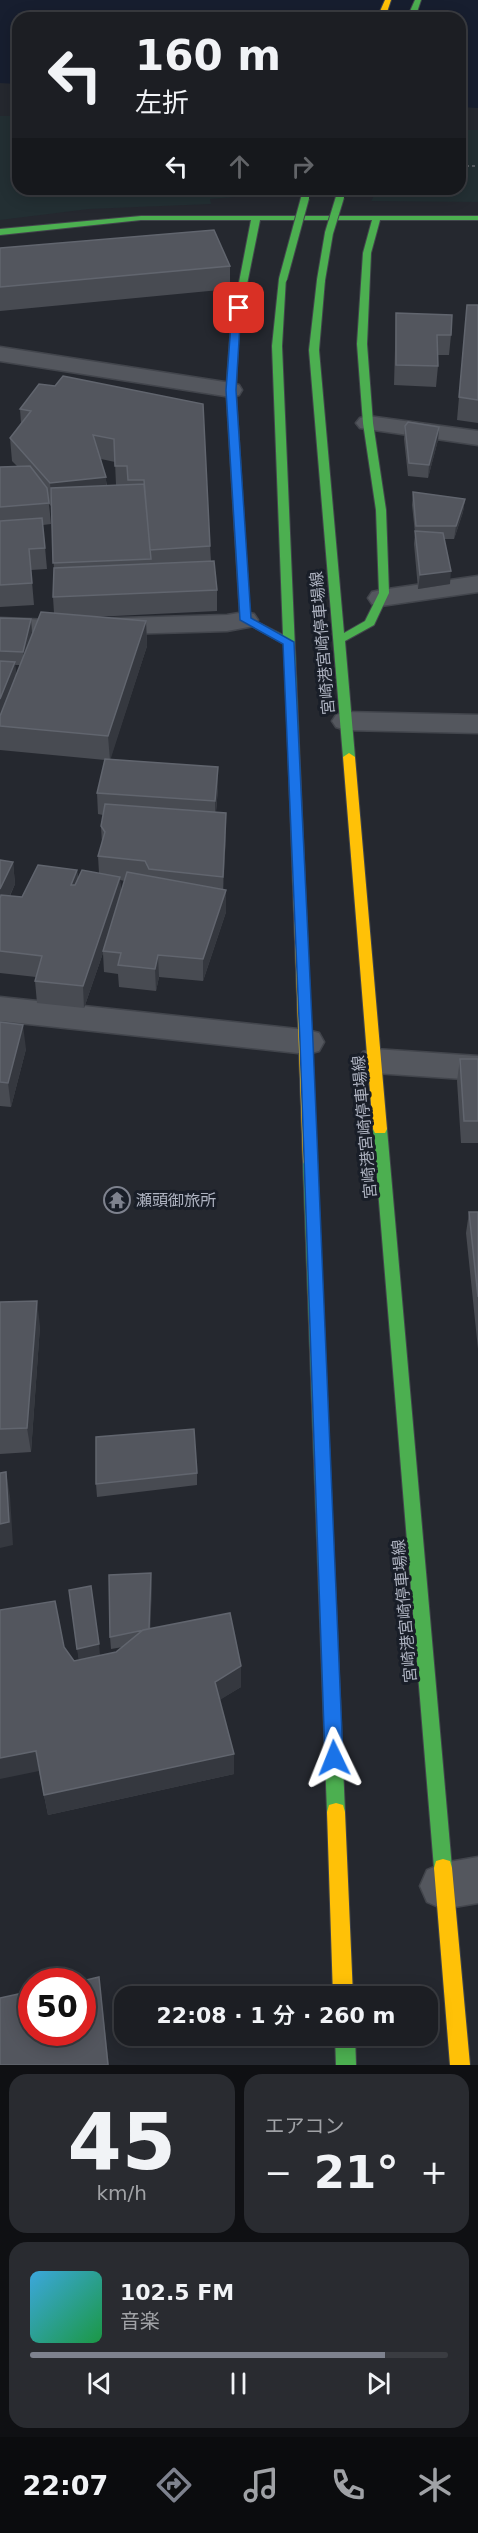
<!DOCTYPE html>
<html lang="ja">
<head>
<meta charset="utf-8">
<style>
  :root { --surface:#1c1e23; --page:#292b30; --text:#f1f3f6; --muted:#a0a2a6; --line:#3a3c41; --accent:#7e828e }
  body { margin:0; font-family:"DejaVu Sans","Noto Sans JP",sans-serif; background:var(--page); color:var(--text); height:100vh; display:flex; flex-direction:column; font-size:22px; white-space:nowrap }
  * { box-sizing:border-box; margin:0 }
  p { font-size:20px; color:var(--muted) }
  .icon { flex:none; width:33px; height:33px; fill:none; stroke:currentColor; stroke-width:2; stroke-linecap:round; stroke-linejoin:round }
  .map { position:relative; height:2065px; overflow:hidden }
  .side { display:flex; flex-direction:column; gap:9px; padding:9px; background:#0f1013; flex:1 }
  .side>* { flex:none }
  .guide { position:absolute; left:12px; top:12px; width:454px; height:183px; border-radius:18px; box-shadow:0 3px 15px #0003,0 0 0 2px var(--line); background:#1c1e23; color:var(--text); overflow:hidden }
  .speed { position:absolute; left:18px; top:1968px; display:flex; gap:12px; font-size:30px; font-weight:700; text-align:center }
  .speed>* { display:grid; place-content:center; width:78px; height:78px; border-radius:50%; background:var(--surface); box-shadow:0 3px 15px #0003,0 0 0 2px var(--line); line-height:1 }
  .speed .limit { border:9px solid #d22; background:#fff; color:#111 }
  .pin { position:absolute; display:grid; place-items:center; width:51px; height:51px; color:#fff; margin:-26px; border-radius:12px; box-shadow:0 3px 9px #0006 }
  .me { position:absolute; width:66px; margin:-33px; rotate:358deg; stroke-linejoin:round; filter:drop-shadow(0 0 4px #0008) }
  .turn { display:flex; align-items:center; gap:21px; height:126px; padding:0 24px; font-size:27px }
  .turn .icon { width:78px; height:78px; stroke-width:2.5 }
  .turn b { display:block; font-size:42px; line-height:51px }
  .lanes { display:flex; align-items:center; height:57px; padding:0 24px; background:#0003; justify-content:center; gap:30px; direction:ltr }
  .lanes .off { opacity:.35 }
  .big { font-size:45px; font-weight:600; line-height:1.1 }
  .side .widget { flex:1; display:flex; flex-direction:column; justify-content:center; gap:9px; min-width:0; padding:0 21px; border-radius:18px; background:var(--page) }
  .side .dial { align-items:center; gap:0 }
  .dial b { font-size:78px; line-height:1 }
  .song { display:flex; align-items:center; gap:18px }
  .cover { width:72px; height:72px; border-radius:9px; background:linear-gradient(135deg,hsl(200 70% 55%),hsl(140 70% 35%)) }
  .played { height:6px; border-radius:3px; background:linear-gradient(90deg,var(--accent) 85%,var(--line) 85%) }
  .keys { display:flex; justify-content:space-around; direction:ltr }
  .heat { display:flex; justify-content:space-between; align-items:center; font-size:33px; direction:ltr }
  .side .tiles { flex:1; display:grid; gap:9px; grid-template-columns:1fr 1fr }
  .widget:last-child { grid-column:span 2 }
  .trip { position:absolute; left:114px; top:1986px; width:324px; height:60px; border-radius:18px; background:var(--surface); box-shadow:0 3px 15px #0003,0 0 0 2px var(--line); font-weight:600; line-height:60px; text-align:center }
  .tab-bar { display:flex; height:96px; justify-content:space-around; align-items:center; background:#0b0c0e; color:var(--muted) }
  .tab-bar .icon { width:42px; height:42px }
  .tab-bar .current { color:var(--accent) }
  .tab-bar b { font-size:27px; color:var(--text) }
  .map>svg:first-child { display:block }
  .green { fill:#232f33 }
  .water { fill:#171e2f }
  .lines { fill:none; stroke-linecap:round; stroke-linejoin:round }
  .street-casing { stroke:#42454c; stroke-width:3 }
  .fast-casing { stroke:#42454c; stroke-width:2 }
  .slow-casing { stroke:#42454c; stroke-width:2 }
  .path { stroke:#565a60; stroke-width:2; stroke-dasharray:3 3; stroke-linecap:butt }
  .street { fill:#54575e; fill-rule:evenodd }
  .fast { fill:#4caf50; fill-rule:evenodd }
  .slow { fill:#ffc107; fill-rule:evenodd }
  .fast-bridge-casing { stroke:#42454c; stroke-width:10; stroke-linecap:butt }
  .fast-bridge { stroke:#4caf50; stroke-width:8 }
  .wall { fill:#484b52; fill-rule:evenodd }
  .shaded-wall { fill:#35383f }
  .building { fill:#53565e; stroke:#61656e; stroke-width:1.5 }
  .route { fill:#1a73e8; stroke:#114b97; stroke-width:1.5 }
  .labels { text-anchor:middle; stroke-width:6; stroke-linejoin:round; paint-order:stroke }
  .street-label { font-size:16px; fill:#aeb3c1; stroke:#191e28 }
  .poi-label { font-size:16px; fill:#aeb3c1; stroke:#191e28; text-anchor:start }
</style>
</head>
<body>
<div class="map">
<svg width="478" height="2065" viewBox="0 0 478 2065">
  <rect width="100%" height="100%" fill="#25282f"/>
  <path class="green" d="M0 116H18V189H274L273 194 210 199 211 204 89 209 0 220Z
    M461 130H478V202L371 201 378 189H460Z"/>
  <path class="water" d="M0 0H478V108L461 107 460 18H18V84L0 83Z"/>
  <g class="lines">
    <defs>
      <path id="street" d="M0 347 231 383 239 385 242 390 239 395 231 397 0 361Z
        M368 416 478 431V445L360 428 356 423 360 418Z
        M478 576V592L381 606 372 604 368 598 372 592 381 590Z
        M245 612 254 614 258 620 254 626 227 631 52 636 0 634V618L52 620 227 615Z
        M346 712 478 715V733L346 730 336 727 332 721 336 715Z
        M0 997 307 1030 319 1033 324 1042 319 1051 307 1054 0 1021Z
        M375 1049 478 1056V1080L375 1073 363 1070 358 1061 363 1052Z
        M478 1857V1903L443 1909 427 1902 420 1886 427 1870 443 1863Z"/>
      <path id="fast" d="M415 0H421L415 18H407Z
        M141 216H478V220H380L371 253 367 344 373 423 386 510 389 593 374 625 345 641 355 757 349 761 343 757 309 350 317 280 321 277 325 280 319 350 344 633 365 621 379 593 376 510 363 423 357 344 363 253 372 220H260L239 324 236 390 250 618 283 635 272 346 279 279 286 277 282 346 304 859 298 863 292 859 284 644 240 620 226 390 231 324 251 220H141L0 235V229Z
        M380 1124 385 1125 387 1129 452 1868 450 1875 443 1877 436 1875 434 1868 373 1129 375 1125Z
        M310 1156 315 1158 317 1162 345 1812 343 1819 336 1821 329 1819 327 1812 303 1162 305 1158Z
        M335 2036H355L356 2065H336Z"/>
      <path id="slow" d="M385 0H391L385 18H377Z
        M349 753 355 757 387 1129 385 1133H375L373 1129 343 757Z
        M298 855 304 859 317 1162 315 1166H305L303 1162 292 859Z
        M336 1803 343 1805 345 1812 353 1996H333L327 1812 329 1805Z
        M443 1859 450 1861 452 1868 470 2065H450L434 1868 436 1861Z"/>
    </defs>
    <use href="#street" class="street-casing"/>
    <use href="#fast" class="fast-casing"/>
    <use href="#slow" class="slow-casing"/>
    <path class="path" d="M460 166H478
      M12 177 18 176"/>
    <use href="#street" class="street"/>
    <use href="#fast" class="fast"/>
    <use href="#slow" class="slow"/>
    <defs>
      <path id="fast-bridge" d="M283 279 305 198
        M321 280 329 233 340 197"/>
    </defs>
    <use href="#fast-bridge" class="fast-bridge-casing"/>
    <use href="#fast-bridge" class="fast-bridge"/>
  </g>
  <path class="wall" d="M0 248 230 266V289L0 311Z
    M467 305H478V423L457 420Z
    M396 313 451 335 449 355H437L438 366 436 387 394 385Z
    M63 376 210 546 211 561 217 590V611L94 617 146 621 147 646 110 759 218 788 216 812 226 813V834L223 889 226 912 203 981 159 977 156 991 119 987 118 974 104 972 103 953 84 1008 37 1003 35 981 36 977 0 973V860L13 862 15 884 10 896 22 897 77 870 78 878 99 873 98 856 102 844 101 826 103 815 98 814 97 793 105 760 0 750V618L31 619 32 633 54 613 53 597 54 570 51 506 49 504 51 524 43 525 47 569 31 570 34 605 0 607V467L17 466 12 461 10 438 21 423 20 409 55 386ZM101 459 115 462 116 485H107ZM15 665H20L16 675ZM120 880 125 881 121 892Z
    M405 426 439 427 438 440 428 478 408 476 404 439Z
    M413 492 465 499 463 512 454 539H444L450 584 418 589 414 544 415 533 412 505Z
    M0 1022 26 1049 11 1107 0 1106Z
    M460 1059H478V1143H461L457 1081Z
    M469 1212H478V1349L466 1233Z
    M0 1302 40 1326 31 1452 0 1454Z
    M197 1473V1485L97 1497 96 1484Z
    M152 1585 150 1629 241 1687 219 1700 234 1754V1774L48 1815 39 1771 64 1647 74 1661 79 1660 69 1590 100 1656 116 1652 123 1647 111 1649 110 1637Z"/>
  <path class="shaded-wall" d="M439 427 438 440 428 478 429 465Z
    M106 477 107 500 52 507 50 483Z
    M465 499 463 512 454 539 456 526Z
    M451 571 450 584 418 589 420 575Z
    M31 619 32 633 24 666 23 652Z
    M146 621 147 646 110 761 108 736Z
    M15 662 17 684 0 726V699Z
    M218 767V788L215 823V801Z
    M226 813V834L223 898V877Z
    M13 862 15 884 0 916V889Z
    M77 870 79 891 71 885Z
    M120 877 121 898 103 951V953L84 1008 83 986Z
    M226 890V912L203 981V959Z
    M158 955 159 977 156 991 155 969Z
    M23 1025 26 1049 11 1107 8 1083Z
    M37 1301 40 1326 31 1452 27 1428Z
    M6 1472 10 1496 13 1545 0 1548V1524Z
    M151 1573 152 1585 150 1642 149 1630Z
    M99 1644 100 1656 79 1661 77 1649Z
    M241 1666V1687L215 1703V1682Z
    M36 1751 39 1771 0 1779V1758Z
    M234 1754V1774L48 1815 44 1795Z
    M99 1977 101 1994 109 2065H108Z"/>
  <path class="building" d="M214 230 230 266 0 287V248Z
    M467 305H478V400L459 397Z
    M396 313 452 315 451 335H437L438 366 396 365Z
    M63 376 203 404 210 546 150 550 144 480H128L127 466H115L114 439 93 435 106 477 50 483 10 438 31 411 20 409 39 384 55 386Z
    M408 422 439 427 429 465 409 463 405 426Z
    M30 466 47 488 49 503 0 507V467Z
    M144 484 151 559 53 563 51 488Z
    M413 492 465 499 456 526H416Z
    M42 518 45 548 29 549 32 583 0 585V521Z
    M415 531 443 533 451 571 420 575Z
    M214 561 217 590 53 597 54 568Z
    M41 612 146 621 108 736 0 726V716Z
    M0 618 31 619 23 652 0 651Z
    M0 661 15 662 0 699Z
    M105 759 218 767 215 801 97 793Z
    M105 804 226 813 223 877 149 869 145 861 98 856 105 832 101 826Z
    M0 860 13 862 0 889Z
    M38 865 77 870 71 885H75L82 870 120 877 83 986 35 981 42 956 0 951V898L1 895 22 897Z
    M127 872 226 890 203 959 158 955 155 969 118 965 121 953 103 951Z
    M0 1022 23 1025 8 1083 0 1082Z
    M460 1059H478V1121H464Z
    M469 1212H478V1297Z
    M37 1301 27 1428 0 1429V1302Z
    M194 1429 197 1473 96 1484V1437Z
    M6 1472 9 1522 0 1524V1473Z
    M151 1573 149 1629 110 1637 109 1575Z
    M91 1586 99 1644 77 1649 69 1590Z
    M55 1601 64 1647 74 1661 116 1652 143 1630 230 1613 241 1666 215 1682 234 1754 44 1795 36 1751 0 1758V1610Z
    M99 1977 108 2065H0V1998L32 1991V2032H82V1982H78Z"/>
  <path class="route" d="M239 305 243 308 240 324 236 390 251 618 294 642 313 1042 343 1758 340 1764 334 1767 327 1764 325 1758 300 1042 283 644 240 620 226 390 231 324 234 308Z"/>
  <defs>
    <symbol id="temple-ring" viewBox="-11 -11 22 22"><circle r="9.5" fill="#191e28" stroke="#7e828e" stroke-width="1.5"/><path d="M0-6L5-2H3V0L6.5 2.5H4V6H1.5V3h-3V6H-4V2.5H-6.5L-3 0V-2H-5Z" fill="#7e828e"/></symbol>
  </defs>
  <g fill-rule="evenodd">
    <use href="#temple-ring" x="102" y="1185" width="30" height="30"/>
  </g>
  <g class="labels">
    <g class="street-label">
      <text transform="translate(322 643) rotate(-95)" y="6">宮崎港宮崎停車場線</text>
      <text transform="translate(364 1127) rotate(-95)" y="6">宮崎港宮崎停車場線</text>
      <text transform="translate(404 1611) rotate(-95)" y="6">宮崎港宮崎停車場線</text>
    </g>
    <g class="poi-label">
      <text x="136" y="1206">瀬頭御旅所</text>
    </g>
  </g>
</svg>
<div class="speed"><div class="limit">50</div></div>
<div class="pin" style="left:239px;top:308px;background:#d93025"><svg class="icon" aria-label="arrive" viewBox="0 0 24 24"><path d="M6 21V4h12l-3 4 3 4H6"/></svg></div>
<svg class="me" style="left:334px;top:1758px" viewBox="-20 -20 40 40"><path d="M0-17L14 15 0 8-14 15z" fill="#1a73e8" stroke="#fff" stroke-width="4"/></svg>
<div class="trip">22:08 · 1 分 · 260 m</div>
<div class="guide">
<div class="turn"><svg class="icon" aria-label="left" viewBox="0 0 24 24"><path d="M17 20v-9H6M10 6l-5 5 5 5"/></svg><div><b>160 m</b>左折</div></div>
<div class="lanes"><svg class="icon" aria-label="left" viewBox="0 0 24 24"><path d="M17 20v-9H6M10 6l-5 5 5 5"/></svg><svg class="icon off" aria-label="ahead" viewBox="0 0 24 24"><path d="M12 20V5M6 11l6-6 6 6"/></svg><svg class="icon off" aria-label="right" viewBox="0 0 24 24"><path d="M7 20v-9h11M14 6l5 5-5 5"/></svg></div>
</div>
</div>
<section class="side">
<div class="tiles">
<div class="widget dial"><b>45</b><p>km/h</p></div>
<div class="widget"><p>エアコン</p>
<div class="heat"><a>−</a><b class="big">21°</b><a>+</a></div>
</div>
<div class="widget">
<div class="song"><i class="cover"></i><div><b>102.5 FM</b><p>音楽</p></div></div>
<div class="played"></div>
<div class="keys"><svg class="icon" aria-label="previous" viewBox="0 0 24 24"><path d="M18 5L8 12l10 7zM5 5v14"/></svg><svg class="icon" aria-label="pause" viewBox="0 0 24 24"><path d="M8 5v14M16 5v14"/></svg><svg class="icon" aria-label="next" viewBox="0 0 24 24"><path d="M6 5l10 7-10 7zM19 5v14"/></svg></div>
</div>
</div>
</section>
<nav class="tab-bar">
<b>22:07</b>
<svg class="icon current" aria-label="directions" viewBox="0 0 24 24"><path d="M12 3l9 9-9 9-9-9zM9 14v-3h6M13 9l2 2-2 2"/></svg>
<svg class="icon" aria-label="music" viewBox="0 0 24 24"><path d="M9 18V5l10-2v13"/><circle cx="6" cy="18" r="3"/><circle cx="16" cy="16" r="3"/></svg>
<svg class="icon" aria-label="phone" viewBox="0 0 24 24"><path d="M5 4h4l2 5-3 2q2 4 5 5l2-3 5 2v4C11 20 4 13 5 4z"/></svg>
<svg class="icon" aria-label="climate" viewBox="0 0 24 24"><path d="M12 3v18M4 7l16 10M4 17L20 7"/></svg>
</nav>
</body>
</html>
